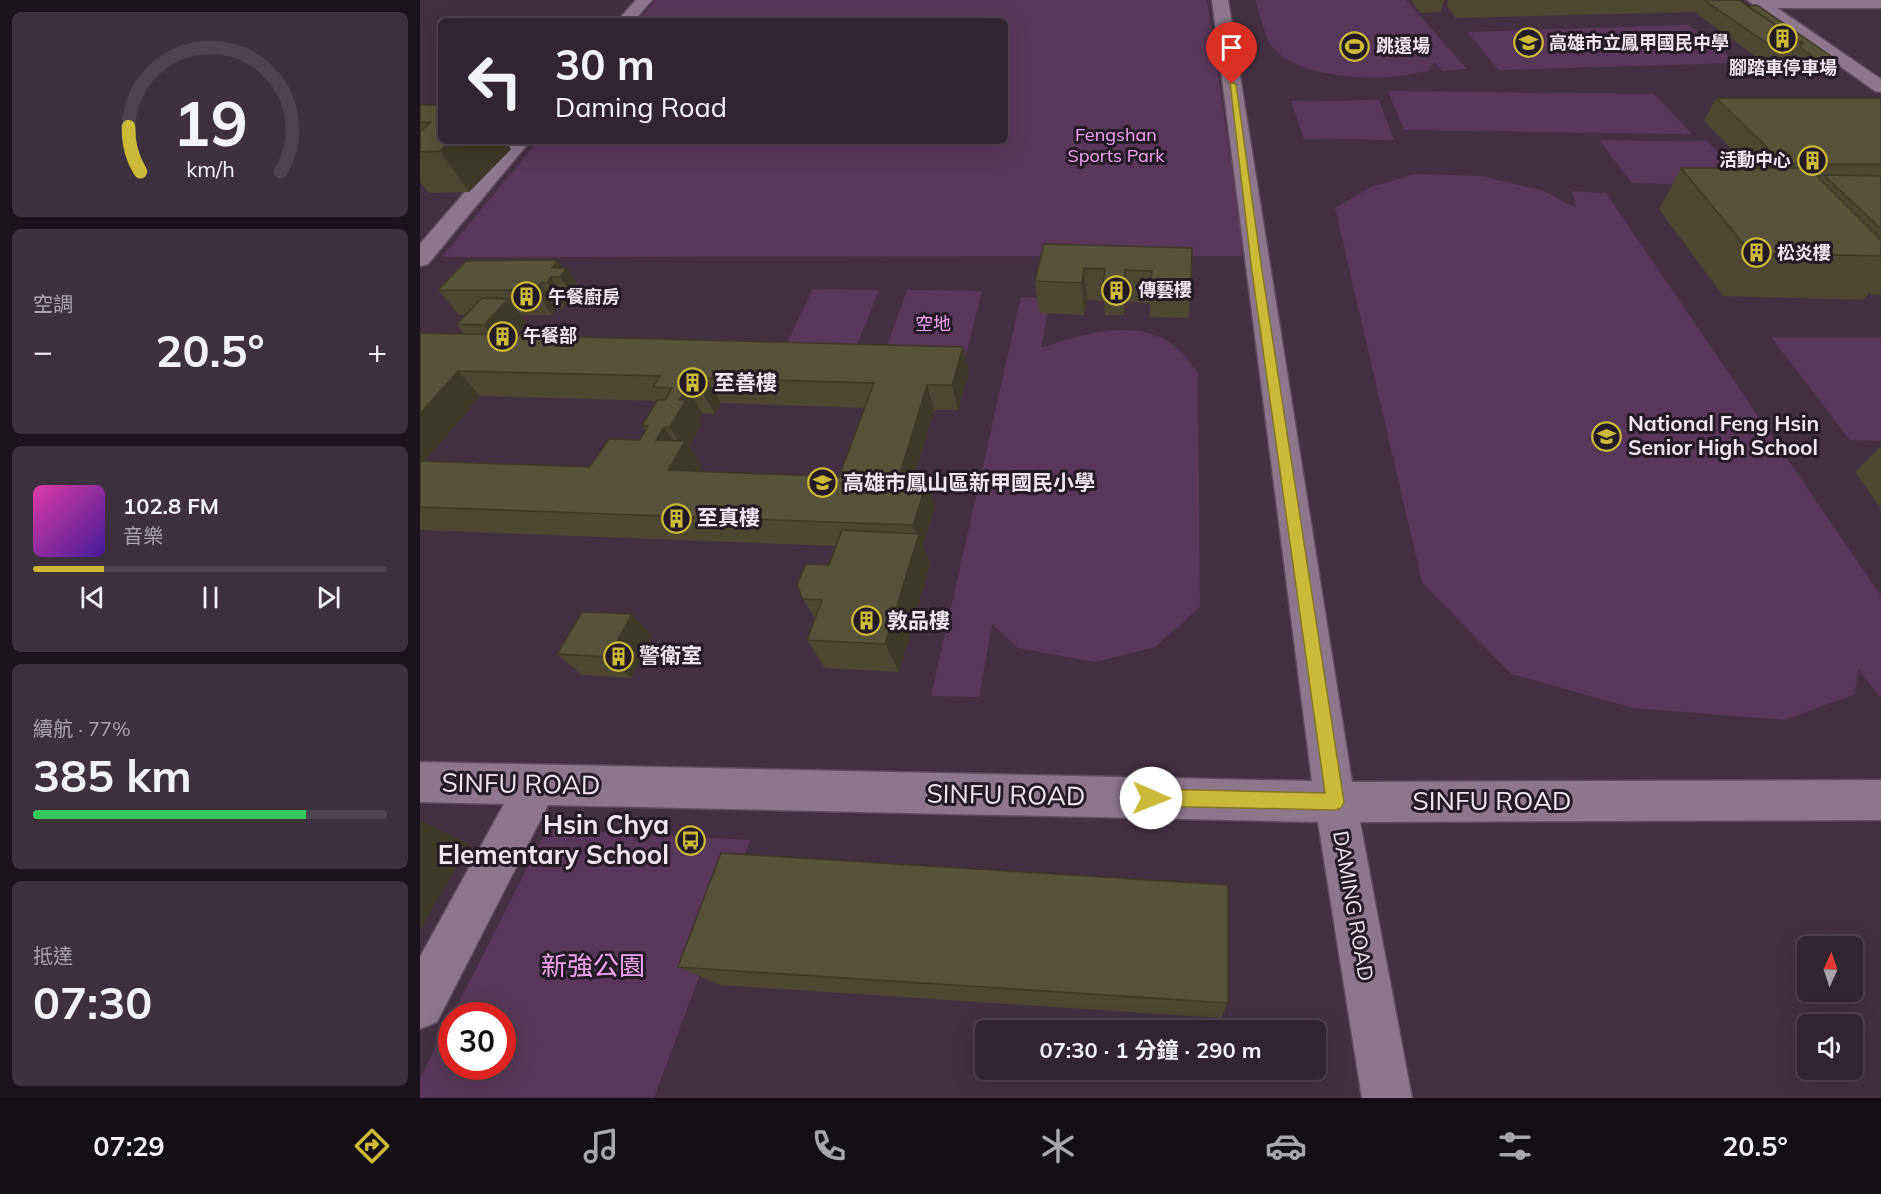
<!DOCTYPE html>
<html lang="zh-TW">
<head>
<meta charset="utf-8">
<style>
  :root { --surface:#322532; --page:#3d313e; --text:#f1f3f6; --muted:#a8a5ac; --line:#4d424d; --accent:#cdb938 }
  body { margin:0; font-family:Mulish,"Noto Sans TC",sans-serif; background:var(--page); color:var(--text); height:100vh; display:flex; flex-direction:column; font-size:22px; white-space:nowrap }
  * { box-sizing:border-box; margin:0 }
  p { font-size:20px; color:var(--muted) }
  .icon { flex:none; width:33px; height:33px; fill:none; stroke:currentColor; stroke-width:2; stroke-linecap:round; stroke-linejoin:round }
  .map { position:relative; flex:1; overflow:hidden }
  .details { display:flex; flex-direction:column; gap:12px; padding:12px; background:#1c141c; width:420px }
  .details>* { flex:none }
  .top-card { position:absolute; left:18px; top:18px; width:570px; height:126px; border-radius:9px; box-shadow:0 6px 24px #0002,0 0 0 2px var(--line); background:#322532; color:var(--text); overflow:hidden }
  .needle { width:39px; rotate:3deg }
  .buttons { position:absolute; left:1377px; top:936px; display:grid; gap:12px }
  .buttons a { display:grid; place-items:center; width:66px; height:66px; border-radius:9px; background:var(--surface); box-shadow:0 6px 24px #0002,0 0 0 2px var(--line); font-size:30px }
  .speed { position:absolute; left:18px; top:1002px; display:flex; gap:12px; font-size:30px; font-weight:700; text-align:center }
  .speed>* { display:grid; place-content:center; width:78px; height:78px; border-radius:50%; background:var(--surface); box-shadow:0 6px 24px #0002,0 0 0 2px var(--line); line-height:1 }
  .speed .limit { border:9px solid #d22; background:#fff; color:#111 }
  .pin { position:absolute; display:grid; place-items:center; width:51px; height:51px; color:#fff; margin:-62px -26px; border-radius:50% 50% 50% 0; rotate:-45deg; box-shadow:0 0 6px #0007 }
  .pin .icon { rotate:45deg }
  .me { position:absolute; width:66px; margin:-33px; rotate:91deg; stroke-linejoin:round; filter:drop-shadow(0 0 4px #0008) }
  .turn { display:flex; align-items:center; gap:21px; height:126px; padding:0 18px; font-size:27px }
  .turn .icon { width:78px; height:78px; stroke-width:2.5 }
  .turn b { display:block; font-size:42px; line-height:51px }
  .big { font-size:45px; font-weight:700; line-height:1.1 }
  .details .widget { flex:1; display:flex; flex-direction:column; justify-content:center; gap:9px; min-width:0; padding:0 21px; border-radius:9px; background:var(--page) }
  .details .dial { align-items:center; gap:0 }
  .dial svg { height:156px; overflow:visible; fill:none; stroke:var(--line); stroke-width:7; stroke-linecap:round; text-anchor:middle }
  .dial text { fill:var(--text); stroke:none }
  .song { display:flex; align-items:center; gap:18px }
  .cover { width:72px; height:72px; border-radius:9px; background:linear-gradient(135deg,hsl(320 70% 55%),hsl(260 70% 35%)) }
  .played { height:6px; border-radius:3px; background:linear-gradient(90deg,var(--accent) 20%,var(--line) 20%) }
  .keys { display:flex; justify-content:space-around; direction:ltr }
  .heat { display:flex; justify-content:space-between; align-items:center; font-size:33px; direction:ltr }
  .charge { height:9px; border-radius:4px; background:linear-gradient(90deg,#34c759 77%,var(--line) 0) }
  .trip { position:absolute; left:555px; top:1020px; width:351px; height:60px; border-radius:9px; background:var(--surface); box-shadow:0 6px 24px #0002,0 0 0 2px var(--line); font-weight:700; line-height:60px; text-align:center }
  .menu { display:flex; height:96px; justify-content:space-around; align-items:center; background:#140f14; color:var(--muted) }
  .menu .icon { width:42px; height:42px }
  .menu .on { color:var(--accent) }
  .menu b { font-size:27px; color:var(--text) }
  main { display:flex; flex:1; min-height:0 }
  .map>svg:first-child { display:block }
  .green { fill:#593758 }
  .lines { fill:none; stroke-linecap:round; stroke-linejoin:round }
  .street-casing { stroke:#5d4d5d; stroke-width:3 }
  .street { fill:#8c778c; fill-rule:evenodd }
  .wall { fill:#4b4732; fill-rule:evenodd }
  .shaded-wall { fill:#3d3a29 }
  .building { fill:#57533a; stroke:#3d3a29; stroke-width:1.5; fill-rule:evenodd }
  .route { fill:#cdb938; stroke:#857824; stroke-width:1.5 }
  .labels { text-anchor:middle; stroke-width:6; stroke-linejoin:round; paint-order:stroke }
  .far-poi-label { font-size:18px; font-weight:bold; fill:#f1e5f0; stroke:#241c24; text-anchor:start }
  .far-park-label { font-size:18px; fill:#f7a2f6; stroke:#241c24 }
  .poi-label { font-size:21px; font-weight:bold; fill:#f1e5f0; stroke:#241c24; text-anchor:start }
  .street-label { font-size:21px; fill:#f1e5f0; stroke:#241c24 }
  .near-street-label { font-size:26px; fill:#f1e5f0; stroke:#241c24 }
  .near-poi-label { font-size:26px; font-weight:bold; fill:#f1e5f0; stroke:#241c24; text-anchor:end }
  .near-park-label { font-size:26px; fill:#f7a2f6; stroke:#241c24 }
</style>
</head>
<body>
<main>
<section class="details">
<div class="widget dial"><svg viewBox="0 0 100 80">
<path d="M14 69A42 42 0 1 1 86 69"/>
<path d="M14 69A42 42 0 0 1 8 46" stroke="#cdb938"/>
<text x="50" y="56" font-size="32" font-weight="700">19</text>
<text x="50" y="72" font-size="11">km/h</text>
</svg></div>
<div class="widget"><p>空調</p>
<div class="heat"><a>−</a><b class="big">20.5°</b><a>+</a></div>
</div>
<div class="widget">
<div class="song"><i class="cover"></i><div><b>102.8 FM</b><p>音樂</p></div></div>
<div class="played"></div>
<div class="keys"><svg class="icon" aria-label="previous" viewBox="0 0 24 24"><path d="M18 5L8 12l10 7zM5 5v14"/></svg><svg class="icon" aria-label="pause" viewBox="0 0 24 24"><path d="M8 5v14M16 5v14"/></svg><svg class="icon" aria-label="next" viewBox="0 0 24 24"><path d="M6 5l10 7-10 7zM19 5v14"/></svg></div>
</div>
<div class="widget"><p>續航 · 77%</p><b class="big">385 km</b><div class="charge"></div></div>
<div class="widget"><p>抵達</p><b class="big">07:30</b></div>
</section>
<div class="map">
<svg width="1461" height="1098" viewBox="0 0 1461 1098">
  <rect width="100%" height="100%" fill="#433142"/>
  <path class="green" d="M235 0H787L825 256 22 257 118 141H585V21H218Z
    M835 0H986L1047 69 1022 71 1014 62 1008 71C998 72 989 75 980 76 944 80 879 77 853 48 845 39 840 12 835 0Z
    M1268 25 1317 63 1079 70 1047 32Z
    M968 91 1234 94 1272 134 984 130Z
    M959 100 974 140 884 139 871 101Z
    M1179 140 1287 141 1330 186 1212 183Z
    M995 174 1061 176 1124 191 1156 208 1152 191 1186 193 1461 596V698L1438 669 1435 694 1365 720 1213 708 1091 674 1002 582 915 208 951 187Z
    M393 289 459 290 431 360 359 359Z
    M487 290 562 291 545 358 463 357Z
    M601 297 630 299 621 348C662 334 718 316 756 347 764 354 771 364 778 372L780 607 735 647 675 662 598 648 572 624 559 697 511 696Z
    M1351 337H1461V441L1430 440Z
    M127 829 330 840 234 1098H0V1078L31 1016 32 1066H82V1016H32Z"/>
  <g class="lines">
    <defs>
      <path id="street" d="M216 0H232L214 21H197Z
        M792 0H808L932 782 1461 780V820L940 822 992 1098H942L898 822 128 805 17 1022 0 1029V957L84 804 0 802V762L892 781Z
        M1327 0H1461V8H1357L1461 79V92L1455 91Z
        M89 141H110L8 264 0 266V244Z"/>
    </defs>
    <use href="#street" class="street-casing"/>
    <use href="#street" class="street"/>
  </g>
  <path class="wall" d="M991 0H1024L1021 12 1001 13Z
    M1028 0H1319L1414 58 1409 66 1392 67 1376 55 1374 57 1338 58 1274 12 1036 18 1027 6Z
    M1296 98H1461V295H1451L1449 293 1443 300 1303 296 1239 209 1261 168H1330L1284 121Z
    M0 105 91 149 49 192 9 193 0 182Z
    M624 244 772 248 769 318 730 317V303L706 302 704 315H685L684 301 667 300 664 315 619 313 615 281Z
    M143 268H147L163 292 157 302H148L144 308H138L132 315H100L106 323 96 336 549 372 538 410H514L493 480 515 505 503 546 510 564 479 672 405 668 387 640 395 618 383 599 409 565 416 546 0 530V333L45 335 37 324 46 315H39L18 290ZM60 396 238 401 222 425 225 431 220 440 170 467 5 461ZM301 403 445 408 419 477 278 472 281 465 269 446 281 425 278 420 282 413 295 414Z
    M1461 446V509L1435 472Z
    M232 636 211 678 162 675 137 654Z
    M258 967 808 1003 801 1018 300 985Z"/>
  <path class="shaded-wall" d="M31 141H86L91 149 49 192 20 151Z
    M138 260 145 271 147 268 163 292 157 302 140 277 132 268Z
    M664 268 667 300 664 315 662 283Z
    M705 270 706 302 704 315V283Z
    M131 277 148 302 144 308 127 283Z
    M121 283 138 308 132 315 115 290Z
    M88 299 106 323 84 350 64 325Z
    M543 347 549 372 538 410 532 385Z
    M38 371 60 396 0 467V414Z
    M286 378 301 403 295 414 280 389Z
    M507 385 514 410 486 504 478 480Z
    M267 388 282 413 278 420 281 425 269 446 281 465 265 495 248 470 236 440 244 427 260 450 262 446 250 427 259 400Z
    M507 481 515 505 503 546 510 564 479 672 465 644 498 537 493 525Z
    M212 614 232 636 211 678 188 657Z
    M0 820 50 844 0 930Z"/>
  <path class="building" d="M1284 0H1319L1383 43H1347Z
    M1337 5 1414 58 1396 59 1380 47 1383 43 1327 6Z
    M1296 98H1461V164H1364Z
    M0 105H21V141H31L20 151 0 152V132L11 122H0Z
    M1261 168H1389L1461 240V256L1331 253Z
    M1404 175 1461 176V229Z
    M624 244 772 248 771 286H730L732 271 705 270 704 283H683L685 269 664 268 662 283 615 281Z
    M138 260 132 268H147L140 277H131L127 283H121L115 290H18L46 261Z
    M62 298 88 299 64 325 37 324Z
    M0 333 543 347 532 385H507L478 480 507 481 493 525 0 507V461L170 467 189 439 220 440 228 426 222 425 238 400H245L252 388 233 387 240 376 38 371 0 414ZM286 378 454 383 419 477 248 470 265 441 236 440 244 427H250L266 400H259L267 388 280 389Z
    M422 530 499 534 465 644 387 640 402 600 383 599 377 585 386 564 409 565Z
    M162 612 212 614 188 657 137 654Z
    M301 853 808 885V1003L258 967Z"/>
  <path class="route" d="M810 82 816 84 841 264 924 802 921 808 915 810 731 806 725 804 722 798 725 792 731 789 905 793 831 264Z"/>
  <defs>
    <symbol id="building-ring" viewBox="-11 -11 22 22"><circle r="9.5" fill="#241c24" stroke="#cdb938" stroke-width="1.5"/><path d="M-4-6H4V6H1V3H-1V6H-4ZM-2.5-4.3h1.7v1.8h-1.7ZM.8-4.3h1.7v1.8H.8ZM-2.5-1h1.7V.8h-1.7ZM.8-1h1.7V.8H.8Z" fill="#cdb938"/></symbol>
    <symbol id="school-ring" viewBox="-11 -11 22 22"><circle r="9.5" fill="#241c24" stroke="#cdb938" stroke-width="1.5"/><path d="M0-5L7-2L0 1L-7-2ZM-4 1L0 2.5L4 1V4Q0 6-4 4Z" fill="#cdb938"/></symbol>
    <symbol id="stadium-ring" viewBox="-11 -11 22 22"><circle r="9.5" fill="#241c24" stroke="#cdb938" stroke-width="1.5"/><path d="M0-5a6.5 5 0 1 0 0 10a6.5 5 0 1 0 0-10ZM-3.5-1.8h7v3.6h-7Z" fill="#cdb938"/></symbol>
    <symbol id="bus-ring" viewBox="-11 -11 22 22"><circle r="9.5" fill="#241c24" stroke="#cdb938" stroke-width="1.5"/><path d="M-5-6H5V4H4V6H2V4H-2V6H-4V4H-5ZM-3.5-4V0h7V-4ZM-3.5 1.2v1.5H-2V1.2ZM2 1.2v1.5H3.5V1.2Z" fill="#cdb938"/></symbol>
  </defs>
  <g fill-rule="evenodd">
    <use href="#building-ring" x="1346" y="22" width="33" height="33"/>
    <use href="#school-ring" x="1092" y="26" width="33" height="33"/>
    <use href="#stadium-ring" x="918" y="30" width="33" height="33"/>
    <use href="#building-ring" x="1376" y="144" width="33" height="33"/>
    <use href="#building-ring" x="1320" y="236" width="33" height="33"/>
    <use href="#building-ring" x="680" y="274" width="33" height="33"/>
    <use href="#building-ring" x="90" y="280" width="33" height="33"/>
    <use href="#building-ring" x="66" y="320" width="33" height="33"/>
    <use href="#building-ring" x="256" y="366" width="33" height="33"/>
    <use href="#school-ring" x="1170" y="420" width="33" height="33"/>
    <use href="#school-ring" x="386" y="466" width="33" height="33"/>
    <use href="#building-ring" x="240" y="502" width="33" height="33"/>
    <use href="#building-ring" x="430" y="604" width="33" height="33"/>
    <use href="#building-ring" x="182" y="640" width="33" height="33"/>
    <use href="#bus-ring" x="254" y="824" width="33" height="33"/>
  </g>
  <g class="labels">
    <g class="far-poi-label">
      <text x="1129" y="49">高雄市立鳳甲國民中學</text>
      <text x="956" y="52">跳遠場</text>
      <text x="1363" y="74" text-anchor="middle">腳踏車停車場</text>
      <text x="1371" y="166" text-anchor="end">活動中心</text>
      <text x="1357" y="259">松炎樓</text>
      <text x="718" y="296">傳藝樓</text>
      <text x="128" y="303">午餐廚房</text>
      <text x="103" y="342">午餐部</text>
    </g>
    <g class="far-park-label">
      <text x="696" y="141">Fengshan<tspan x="696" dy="21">Sports Park</tspan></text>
      <text x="513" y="330">空地</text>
    </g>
    <g class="poi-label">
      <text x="294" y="390">至善樓</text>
      <text x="1208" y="431">National Feng Hsin<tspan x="1208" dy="24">Senior High School</tspan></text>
      <text x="423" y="490">高雄市鳳山區新甲國民小學</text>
      <text x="277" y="525">至真樓</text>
      <text x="467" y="628">敦品樓</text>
      <text x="219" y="663">警衛室</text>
    </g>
    <g class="street-label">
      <text transform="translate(933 906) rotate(80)" y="7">DAMING ROAD</text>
    </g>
    <g class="near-street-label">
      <text transform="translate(101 784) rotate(1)" y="9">SINFU ROAD</text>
      <text transform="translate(586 795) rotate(1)" y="9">SINFU ROAD</text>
      <text x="1072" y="810">SINFU ROAD</text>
    </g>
    <g class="near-poi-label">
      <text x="249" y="834">Hsin Chya<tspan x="249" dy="30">Elementary School</tspan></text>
    </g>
    <g class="near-park-label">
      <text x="173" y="975">新強公園</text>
    </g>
  </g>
</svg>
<div class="buttons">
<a><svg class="needle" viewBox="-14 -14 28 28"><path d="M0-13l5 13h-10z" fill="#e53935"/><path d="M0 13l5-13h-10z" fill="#a8a5ac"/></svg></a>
<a><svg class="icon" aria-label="sound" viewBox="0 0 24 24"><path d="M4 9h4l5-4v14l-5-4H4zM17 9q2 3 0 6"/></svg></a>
</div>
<div class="speed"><div class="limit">30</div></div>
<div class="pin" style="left:812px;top:84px;background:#d93025"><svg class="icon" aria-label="arrive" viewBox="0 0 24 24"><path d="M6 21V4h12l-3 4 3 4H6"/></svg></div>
<svg class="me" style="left:731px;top:798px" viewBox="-20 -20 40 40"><circle r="19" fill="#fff"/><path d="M0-13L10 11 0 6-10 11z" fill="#cdb938"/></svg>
<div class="trip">07:30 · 1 分鐘 · 290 m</div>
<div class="top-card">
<div class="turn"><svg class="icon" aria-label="left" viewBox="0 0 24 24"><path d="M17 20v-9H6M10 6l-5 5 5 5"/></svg><div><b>30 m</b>Daming Road</div></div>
</div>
</div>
</main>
<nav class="menu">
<b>07:29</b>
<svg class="icon on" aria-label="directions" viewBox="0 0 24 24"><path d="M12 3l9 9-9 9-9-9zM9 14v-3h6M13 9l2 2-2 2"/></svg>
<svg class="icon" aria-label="music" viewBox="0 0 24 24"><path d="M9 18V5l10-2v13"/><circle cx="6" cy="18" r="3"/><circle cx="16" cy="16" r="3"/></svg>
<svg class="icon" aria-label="phone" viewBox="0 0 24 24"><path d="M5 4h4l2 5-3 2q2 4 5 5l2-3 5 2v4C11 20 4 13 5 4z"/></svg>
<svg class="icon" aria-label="climate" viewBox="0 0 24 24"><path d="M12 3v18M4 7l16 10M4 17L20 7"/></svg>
<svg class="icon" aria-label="car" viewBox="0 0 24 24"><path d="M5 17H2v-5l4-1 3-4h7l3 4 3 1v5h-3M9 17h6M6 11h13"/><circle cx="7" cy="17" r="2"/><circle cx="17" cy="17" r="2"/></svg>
<svg class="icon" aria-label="filters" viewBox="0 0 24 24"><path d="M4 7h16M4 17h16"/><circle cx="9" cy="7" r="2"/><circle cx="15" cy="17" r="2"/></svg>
<b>20.5°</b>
</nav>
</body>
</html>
